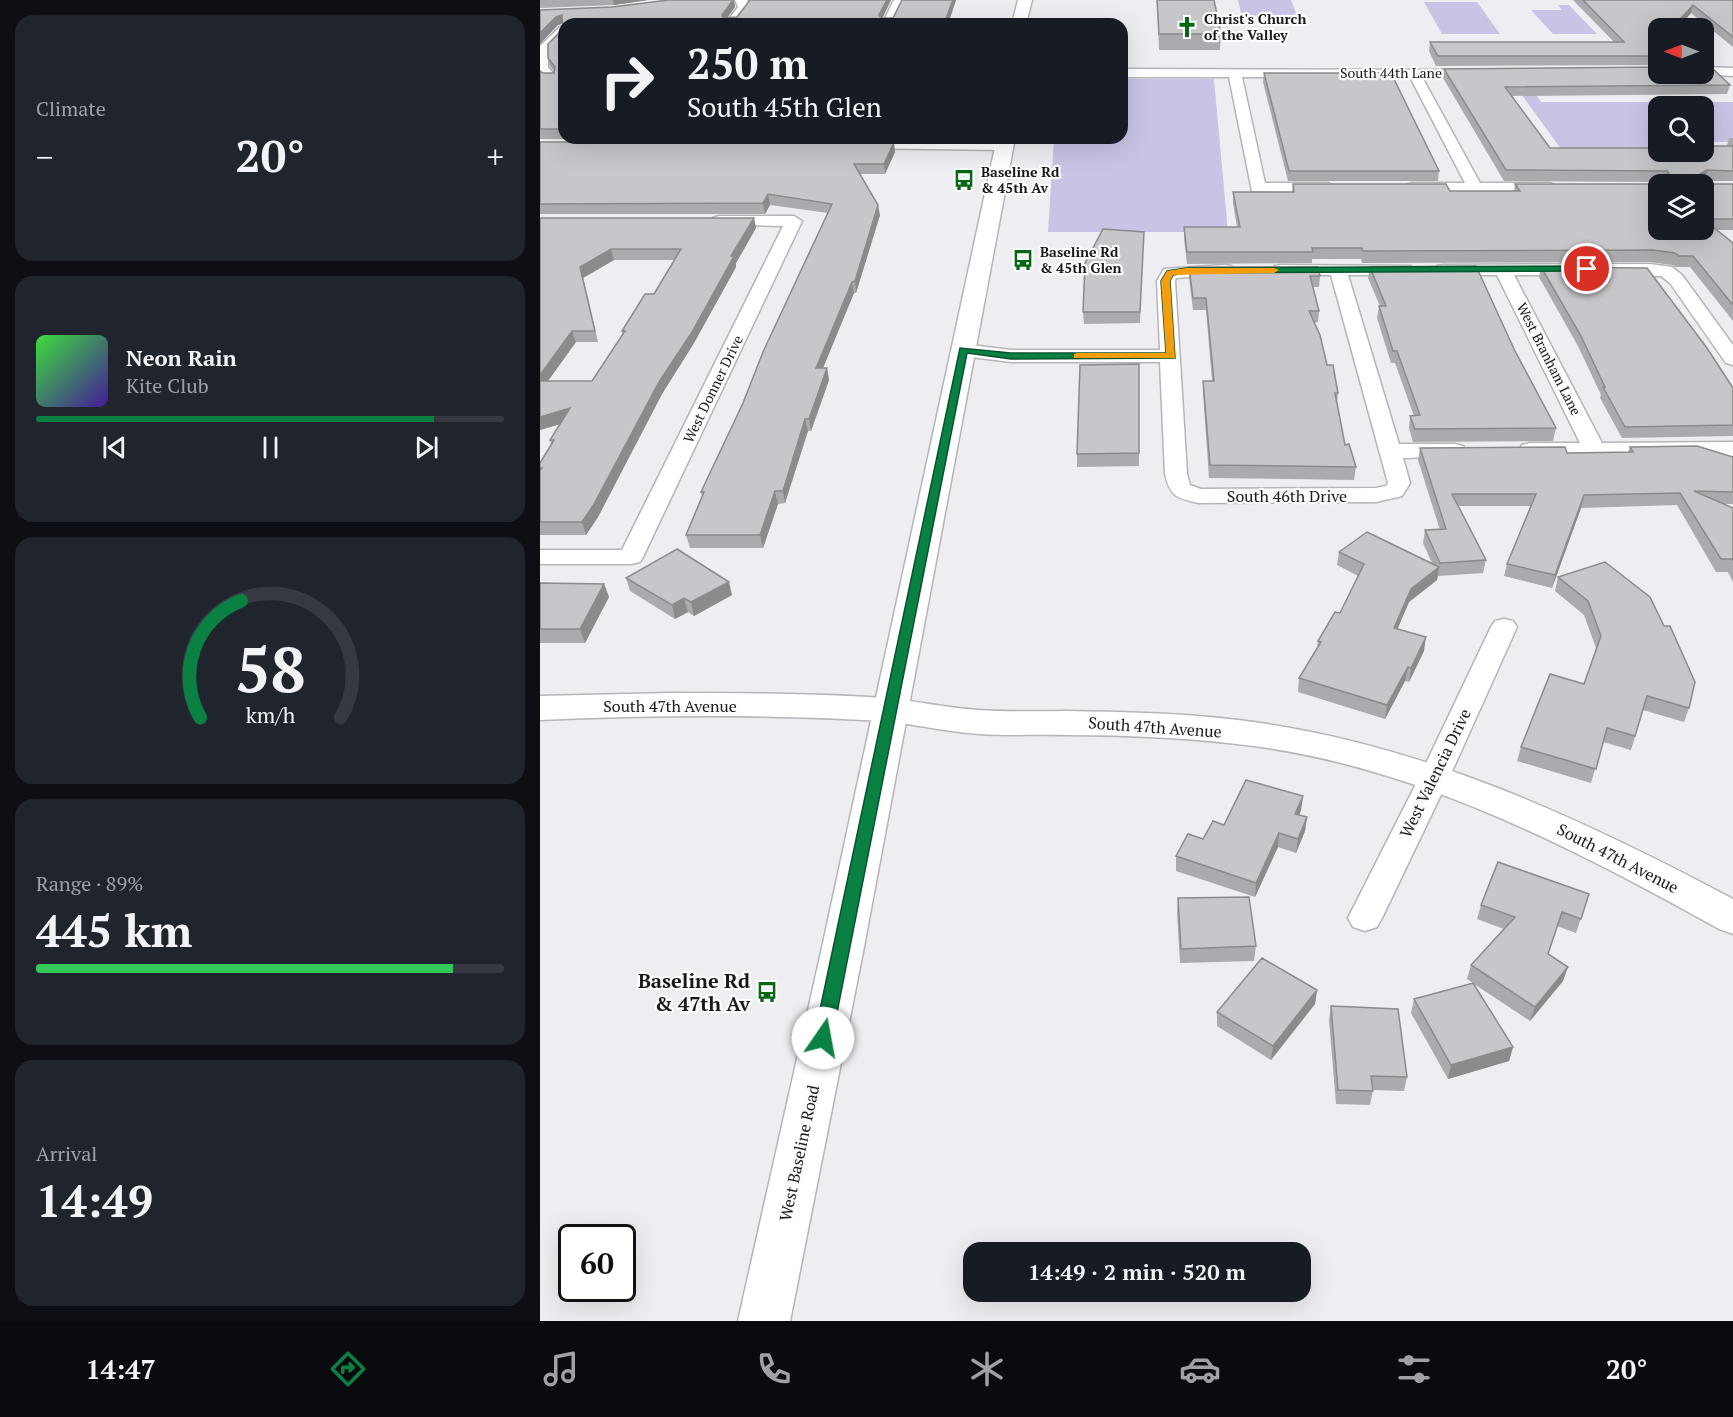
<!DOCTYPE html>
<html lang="en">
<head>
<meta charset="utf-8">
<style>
  :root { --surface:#171b24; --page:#20242c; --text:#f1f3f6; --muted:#9ea1a6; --line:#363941; --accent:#0b8043 }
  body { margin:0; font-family:"PT Serif",serif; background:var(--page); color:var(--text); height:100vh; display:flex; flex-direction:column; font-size:22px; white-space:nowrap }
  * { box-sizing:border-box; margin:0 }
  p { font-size:20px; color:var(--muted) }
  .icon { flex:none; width:33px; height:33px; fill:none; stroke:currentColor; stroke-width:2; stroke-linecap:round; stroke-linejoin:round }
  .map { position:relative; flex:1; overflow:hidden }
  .side { display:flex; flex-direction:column; gap:15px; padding:15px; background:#0d0f14; width:540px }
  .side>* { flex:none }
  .top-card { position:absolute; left:18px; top:18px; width:570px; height:126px; border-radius:18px; box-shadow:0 6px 24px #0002; background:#171b24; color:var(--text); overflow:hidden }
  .needle { width:39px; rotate:270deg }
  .fabs { position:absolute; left:1108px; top:18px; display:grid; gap:12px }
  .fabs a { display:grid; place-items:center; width:66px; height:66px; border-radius:12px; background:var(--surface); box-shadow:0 6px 24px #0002; font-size:30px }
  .speed { position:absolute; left:18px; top:1224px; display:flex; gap:12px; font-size:30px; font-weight:700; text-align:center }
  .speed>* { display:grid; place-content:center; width:78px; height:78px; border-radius:50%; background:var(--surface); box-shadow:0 6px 24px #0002; line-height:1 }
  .speed .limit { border:3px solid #111; border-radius:9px; background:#fff; color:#111 }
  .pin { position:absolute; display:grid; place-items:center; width:51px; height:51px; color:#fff; margin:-26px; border:3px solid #fff; border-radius:50%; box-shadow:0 2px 6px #0007 }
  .me { position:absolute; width:66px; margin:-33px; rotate:12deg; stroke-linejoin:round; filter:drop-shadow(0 0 4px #0008) }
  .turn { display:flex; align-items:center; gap:21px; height:126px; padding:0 30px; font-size:27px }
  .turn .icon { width:78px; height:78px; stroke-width:2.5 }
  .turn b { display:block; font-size:42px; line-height:51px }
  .big { font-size:45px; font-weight:600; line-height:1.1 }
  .side .card { flex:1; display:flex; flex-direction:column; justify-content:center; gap:9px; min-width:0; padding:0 21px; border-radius:18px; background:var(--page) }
  .side .dial { align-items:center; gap:0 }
  .dial svg { height:156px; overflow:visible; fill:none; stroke:var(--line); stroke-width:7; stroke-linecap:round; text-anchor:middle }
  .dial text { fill:var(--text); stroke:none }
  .song { display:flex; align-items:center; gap:18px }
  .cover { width:72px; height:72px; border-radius:9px; background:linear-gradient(135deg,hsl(120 70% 55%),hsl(260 70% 35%)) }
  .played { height:6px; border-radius:3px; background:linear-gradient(90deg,var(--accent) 85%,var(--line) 85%) }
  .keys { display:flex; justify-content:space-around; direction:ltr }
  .heat { display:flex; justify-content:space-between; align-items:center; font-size:33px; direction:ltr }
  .charge { height:9px; border-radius:4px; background:linear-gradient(90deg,#34c759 89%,var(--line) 0) }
  .trip { position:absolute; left:423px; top:1242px; width:348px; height:60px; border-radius:18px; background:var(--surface); box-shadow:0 6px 24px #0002; font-weight:600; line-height:60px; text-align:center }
  .menu { display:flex; height:96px; justify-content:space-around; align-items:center; background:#090b0e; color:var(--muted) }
  .menu .icon { width:42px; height:42px }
  .menu .selected { color:var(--accent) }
  .menu b { font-size:27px; color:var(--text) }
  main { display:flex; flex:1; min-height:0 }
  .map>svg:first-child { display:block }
  .green { fill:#c9c3e5 }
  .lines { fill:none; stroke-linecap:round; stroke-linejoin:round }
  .street-casing { stroke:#b5b5b8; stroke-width:3 }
  .secondary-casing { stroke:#b5b5b8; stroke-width:3 }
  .primary-casing { stroke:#b5b5b8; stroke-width:3 }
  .street { fill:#fff; fill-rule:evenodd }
  .secondary { fill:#fff; fill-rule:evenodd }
  .primary { fill:#fff; fill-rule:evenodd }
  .wall { fill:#abaaae; fill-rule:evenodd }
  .shaded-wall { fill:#8b8b8d }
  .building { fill:#c7c6ca; stroke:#8b8b8d; stroke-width:1.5 }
  .route { fill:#0b8043; stroke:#07532c; stroke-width:1.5 }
  .slow { fill:#f59e0b }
  .labels { text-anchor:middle; stroke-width:4.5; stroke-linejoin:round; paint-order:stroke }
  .far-poi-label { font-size:14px; font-weight:bold; fill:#181719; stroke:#fcfbfe; text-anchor:start }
  .far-street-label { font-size:14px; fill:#181719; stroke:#fcfbfe }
  .street-label { font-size:16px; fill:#181719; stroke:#fcfbfe }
  .near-poi-label { font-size:20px; font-weight:bold; fill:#181719; stroke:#fcfbfe; text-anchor:end }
</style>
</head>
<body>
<main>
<section class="side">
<div class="card"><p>Climate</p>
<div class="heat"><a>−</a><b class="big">20°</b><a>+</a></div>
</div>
<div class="card">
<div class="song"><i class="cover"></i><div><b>Neon Rain</b><p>Kite Club</p></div></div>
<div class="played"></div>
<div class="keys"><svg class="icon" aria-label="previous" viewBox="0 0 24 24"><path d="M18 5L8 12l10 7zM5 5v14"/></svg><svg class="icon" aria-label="pause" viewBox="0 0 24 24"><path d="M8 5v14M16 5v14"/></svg><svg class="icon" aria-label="next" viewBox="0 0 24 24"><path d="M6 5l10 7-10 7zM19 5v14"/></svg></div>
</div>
<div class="card dial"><svg viewBox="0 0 100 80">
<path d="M14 69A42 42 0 1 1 86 69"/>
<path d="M14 69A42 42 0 0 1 35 9" stroke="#0b8043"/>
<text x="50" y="56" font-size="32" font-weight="700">58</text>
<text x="50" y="72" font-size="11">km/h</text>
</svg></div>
<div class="card"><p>Range · 89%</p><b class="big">445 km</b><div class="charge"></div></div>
<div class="card"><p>Arrival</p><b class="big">14:49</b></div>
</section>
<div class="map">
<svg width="1193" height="1321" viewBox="0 0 1193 1321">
  <rect width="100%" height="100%" fill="#eeeef2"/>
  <path class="green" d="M698 0H751L757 16 702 17Z
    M884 2H937L960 34H902Z
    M1018 5H1029L1057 34H1013L991 10H1022Z
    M582 79H674L688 232H508L514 138H582Z
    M971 80H986L1001 102H1193V142H1164V106H1119V149H1021Z"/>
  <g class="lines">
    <defs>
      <path id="street" d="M195 0H207L210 7 197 24H185L198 7Z
        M354 0H366L354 24H342Z
        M24 25V36L8 52V67L16 77 15 80H5L0 74V46L20 27Z
        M1164 67 1193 68V76L1159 74H1164Z
        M582 69 946 70 947 73 946 76 941 77H882L940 183H1010L1018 188 1010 193 866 191 864 188 866 185 872 183H925L870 77H702L725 183H788L796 188 788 193 712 191 689 77H582Z
        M316 141 464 142 471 146 464 150 311 148 309 145 311 142Z
        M179 216H254L262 221 103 557 100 562 91 564H0V550H82L243 226 173 224 171 221 173 218Z
        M1110 264 1132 267 1142 275 1193 345V365L1186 363 1130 283 1121 276 974 275 1062 443 1193 442V456L990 457 982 455 979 450 982 445 990 443H1040L957 275H903L897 274 894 270 897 266 903 265Z
        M685 265 691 266 694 270 691 274 636 278 635 281 647 474 650 485 661 489 836 488 846 486 848 483 791 275 735 274 732 270 735 266 741 265 871 266 874 270 871 274 865 275H808L859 444H915L923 446 926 451 923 456 863 458 870 483 862 496 836 502 658 503C636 498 630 496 625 474L620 362H471L423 356 416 354 413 350 416 346 423 344 471 350H620L617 281 624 269Z
        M964 619 973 621 977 627 910 776 842 918 837 927 825 931 813 927 808 918 880 776 951 627 955 621Z"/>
      <path id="secondary" d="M130 693C202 693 274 693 345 698 376 701 407 708 438 710 468 712 497 711 527 711 584 712 641 713 698 720 875 741 1037 816 1193 899V934L1179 929C1035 849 886 771 721 747 656 738 591 735 525 735 497 734 468 736 440 734 407 732 375 724 343 721 228 714 114 715 0 720V696Z"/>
      <path id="primary" d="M478 0H492L486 24H472Z
        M457 138H475L323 952 250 1321H198L281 952Z"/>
    </defs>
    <use href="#street" class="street-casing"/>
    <use href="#secondary" class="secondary-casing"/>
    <use href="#primary" class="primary-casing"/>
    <use href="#street" class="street"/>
    <use href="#secondary" class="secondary"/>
    <use href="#primary" class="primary"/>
  </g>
  <path class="wall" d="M0 0H108L74 5 0 8Z
    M129 0H194L195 7 187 18 197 17 209 2 208 0H351L342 18H353L362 0H416L408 24H24V138H361L360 140 0 139V71L3 73H14V71L10 66 8 58 23 29V23L18 25 0 10 72 7Z
    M617 0H674L681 34 680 50H619Z
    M1033 0H1193V47L1151 13 1138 28H1119V65L896 66 889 51 890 42H1074Z
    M904 69 1190 85 1187 94 972 96 1010 148 1119 152 1187 146 1189 138H1193V181H1165V184H1193V230H1177L1193 243V321L1150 267H1136L1132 265 1110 262 822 263 821 259H772V263L647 264 644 239V227H697L693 203V192H752L753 184 910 191H974L975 184H1122V182L964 181 903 78Z
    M724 73 899 171 898 181H748L723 82Z
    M0 142 355 152 345 174H320L340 215 316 293H314L283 368H287L289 380 271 431H268L245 503 238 504 223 548H150L146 535 162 496 161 492 203 403 288 213 230 205 225 214H0Z
    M0 218H214L216 228 196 263V267L154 343 122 394 58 517 46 535H0V463L11 444 10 440 20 424 0 430ZM74 260H135L114 294 82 331 83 335 52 381H8L36 342H58L43 278Z
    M603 242 600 323 544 324 543 312Z
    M649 267 780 276 779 287H773L779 311 778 322 774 323 787 365 798 393 797 403 805 445 816 467 814 480 669 478 663 393V381H672L666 310H653L649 278Z
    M830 267 975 351 1016 428 1013 441 873 442 869 428 870 416H874L855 363H851L837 318 839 306H840L828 278Z
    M1001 267 1193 388V436L1082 438 1060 398 1061 395 1038 346 999 277Z
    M599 364V466L537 467V454Z
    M1090 447 1193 457V504H1183L1193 508V582L1188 572H1176L1137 505 1041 508 1012 588 964 576 967 564 991 506H918L946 560 943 573 898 576 897 580 869 602 857 629 884 651 869 682 865 681 845 719 758 692 759 678 777 650 778 641 800 613 818 576 797 565 799 552 892 563 883 543 885 530H900L878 460 880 448 1027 453 1088 452Z
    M1065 562 1149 708 1144 722 1103 710 1091 750 1063 742 1051 783 977 761 981 747 1044 684 1056 648 1044 615 1015 591 1018 577Z
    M86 578 192 595 154 616 148 612 135 619 90 591Z
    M0 583 64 584 69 597 45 643H0Z
    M763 796 761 810 759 815 767 817 765 831 756 853 738 847 715 897 636 871V856L684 825Z
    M1049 894 1036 933 1017 926 1008 954 1023 981 990 1021 934 984 973 1047 969 1061 908 1079 871 1013 874 999 933 983 927 979 931 965 964 929 937 919 941 905Z
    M638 898 716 946 714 961 640 963 637 912Z
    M777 990 775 1004 731 1060 677 1026V1012Z
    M791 1006 867 1077 864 1091 833 1090 830 1105 796 1104 789 1020Z"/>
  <path class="shaded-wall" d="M73 0H108L74 5Z
    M193 0H194L195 7 183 23 182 15Z
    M347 0H351L340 23 339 15Z
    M413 0H416L408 24H404Z
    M1153 5 1151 13 1138 28H1132Z
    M22 15 24 23 18 25 0 44V33L16 17Z
    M354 142 355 152 345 174 344 164Z
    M1167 170 1164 181 1160 174Z
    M228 194 230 205 225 214 223 203Z
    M338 205 340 215 316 293 315 281Z
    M214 218 216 228 196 263V267L154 343 122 394 58 517 46 535 42 522 119 382 191 256Z
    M71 249 74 260 43 278 58 342 40 267Z
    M312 282 314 293 278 380 276 368Z
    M32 331 36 342 0 392V375Z
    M287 368 289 380 271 431 269 419Z
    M30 408 34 420 0 430V417Z
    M265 419 268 431 245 503 243 491Z
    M235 491 238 504 223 548 220 535Z
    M1044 495 1041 508 1012 588 1015 575Z
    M899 567 897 580 869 602 852 642 854 628 871 589Z
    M189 582 192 595 154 616 151 602Z
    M64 584 69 597 45 643 40 629Z
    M144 598 148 612 135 619 132 605Z
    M886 637 884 651 869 682 871 668Z
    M868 667 865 681 845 719 847 705Z
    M763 796 761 810 754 828 755 814Z
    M767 817 765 831 756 853 758 839Z
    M739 833 738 847 715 897 716 883Z
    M1028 967 1023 981 990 1021 995 1007Z
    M777 990 775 1004 731 1060 733 1046Z
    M973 1047 969 1061 908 1079 911 1065Z"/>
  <path class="building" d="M129 0H193L182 15 183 18 197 17 210 0H347L339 15 341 18H353L362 0H413L404 24H24V129H0V71L3 73H14L15 67 8 58V44L23 29 22 15 16 17 0 33V10L72 7Z
    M617 0H674L681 34H619Z
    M1043 0H1193V37L1153 5 1132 28H1119V56H898L890 42H1084Z
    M1119 67V74H1164V67H1171L1190 85 965 87 1010 148H1119V152H1164V146H1193V171L1167 170 1160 174 1165 176V184H1193V219H1164V184H1119V230H1164V220L1193 243V305L1153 256H1139L1135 253 1113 250 823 251 822 248H772L773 252H647L644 227H700L693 192H754L753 184H906L910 191H980L975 184H1123L1124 176 1129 173 1127 171 966 170 904 69Z
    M724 73H851L899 171H749Z
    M0 142H354L344 164H314L338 205 315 281 312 282 276 368H287L269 419H265L243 491H235L220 535H146L164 492H161L203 403 223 352 292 204 228 194 223 203 0 204Z
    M0 218H214L191 256H194L152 332 119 382 54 504 42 522H0V470L2 468H0V463L14 440H10L30 408 0 417V381H52L85 331H82L105 294H114L141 249H71L40 267 55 331H32L0 375Z
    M563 229 604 232 600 312H543L545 263Z
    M936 266 975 351 1016 428 875 429 870 416 880 415 857 351H853L839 306H846L830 267Z
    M649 267H778L780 276H770L779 311H769L780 335 787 365H793L798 393H795L805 445 809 444 816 467 670 465 663 381H674L666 298H653Z
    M1001 267 1107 268 1167 348 1193 388V425L1085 427 1063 387H1065L1041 336Z
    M599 364V453L537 454 540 365Z
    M1157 446 1193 457V492L1154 491 1193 508V561L1192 559H1181L1140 493 1044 495 1015 575 967 564 996 494H912L946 560 900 563 885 530 906 529 880 448 1025 447 1027 453 1093 452 1090 447Z
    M827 532 899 567 871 589 854 628 886 637 871 668 868 667 847 705 759 678 781 642 778 641 795 612 800 613 824 564 799 552Z
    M137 549 189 582 151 602 144 598 132 605 86 578Z
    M1065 562 1110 597 1124 626H1130L1155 682 1149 708 1107 696 1095 736 1067 728 1056 769 981 747 1010 674 1044 684 1061 636 1048 601 1018 577Z
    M0 583 64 584 40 629H0Z
    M706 780 763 796 755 814 767 817 758 839 739 833 716 883 636 856 648 834 663 839 673 821 684 825Z
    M958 862 1049 894 1041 919 1022 912 1008 954 1028 967 995 1007 931 965 975 917 941 905Z
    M709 897 716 946 641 949 638 898Z
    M722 958 777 990 733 1046 677 1012Z
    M933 983 973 1047 911 1065 874 999Z
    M791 1006 858 1009 867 1077 831 1076 833 1091 798 1090Z"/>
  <path class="route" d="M1047 266 1051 269 1050 271 646 273 633 275 630 281 635 358 471 359 427 353 292 1038 290 1043 283 1046 277 1043 274 1038 420 348 471 353H626L621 281 627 271 646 268Z"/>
  <path class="slow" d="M646 268H734L739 270 734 273 633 275 630 281 635 358H534V354L537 353H626L621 281 627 271Z"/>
  <defs>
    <symbol id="church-bare" viewBox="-9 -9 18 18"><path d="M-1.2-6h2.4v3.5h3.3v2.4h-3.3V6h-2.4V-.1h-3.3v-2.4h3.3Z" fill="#086812" stroke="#fcfbfe" stroke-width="2.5" paint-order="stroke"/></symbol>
    <symbol id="bus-bare" viewBox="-9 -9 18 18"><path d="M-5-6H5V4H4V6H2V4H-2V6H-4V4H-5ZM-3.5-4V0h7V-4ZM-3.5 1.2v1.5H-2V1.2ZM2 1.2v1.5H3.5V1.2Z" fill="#086812" stroke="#fcfbfe" stroke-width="2.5" paint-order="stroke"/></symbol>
  </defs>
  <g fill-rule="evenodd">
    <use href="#church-bare" x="632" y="12" width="30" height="30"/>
    <use href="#bus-bare" x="409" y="165" width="30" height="30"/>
    <use href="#bus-bare" x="468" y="245" width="30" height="30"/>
    <use href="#bus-bare" x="212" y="977" width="30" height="30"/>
  </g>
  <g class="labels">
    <g class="far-poi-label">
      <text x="664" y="24">Christ's Church<tspan x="664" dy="16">of the Valley</tspan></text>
      <text x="441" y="177">Baseline Rd<tspan x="441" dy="16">&amp; 45th Av</tspan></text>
      <text x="500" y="257">Baseline Rd<tspan x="500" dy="16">&amp; 45th Glen</tspan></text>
    </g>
    <g class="far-street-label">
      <text x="851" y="78">South 44th Lane</text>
      <text transform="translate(1009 359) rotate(63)" y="5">West Branham Lane</text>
      <text transform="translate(173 389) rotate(-64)" y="5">West Donner Drive</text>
    </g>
    <g class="street-label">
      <text x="747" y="502">South 46th Drive</text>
      <text x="130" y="712">South 47th Avenue</text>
      <text transform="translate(615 727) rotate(4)" y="6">South 47th Avenue</text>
      <text transform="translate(895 773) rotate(-64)" y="6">West Valencia Drive</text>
      <text transform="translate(1078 858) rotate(27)" y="6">South 47th Avenue</text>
      <text transform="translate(259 1153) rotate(-78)" y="6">West Baseline Road</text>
    </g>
    <g class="near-poi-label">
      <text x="210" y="988">Baseline Rd<tspan x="210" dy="23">&amp; 47th Av</tspan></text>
    </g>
  </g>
</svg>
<div class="fabs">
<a><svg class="needle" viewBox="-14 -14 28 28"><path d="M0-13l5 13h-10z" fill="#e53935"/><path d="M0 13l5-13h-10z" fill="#9ea1a6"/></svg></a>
<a><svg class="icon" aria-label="search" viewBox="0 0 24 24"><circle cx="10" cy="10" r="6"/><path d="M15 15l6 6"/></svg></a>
<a><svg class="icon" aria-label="layers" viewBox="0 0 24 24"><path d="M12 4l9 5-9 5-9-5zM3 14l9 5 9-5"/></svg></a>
</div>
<div class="speed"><div class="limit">60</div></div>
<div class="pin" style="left:1047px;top:269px;background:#d93025"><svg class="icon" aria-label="arrive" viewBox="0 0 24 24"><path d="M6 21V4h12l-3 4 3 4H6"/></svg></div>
<svg class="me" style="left:283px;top:1038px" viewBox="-20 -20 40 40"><circle r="19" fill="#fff"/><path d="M0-13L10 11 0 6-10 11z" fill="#0b8043"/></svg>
<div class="trip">14:49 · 2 min · 520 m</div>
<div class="top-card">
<div class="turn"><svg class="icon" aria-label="right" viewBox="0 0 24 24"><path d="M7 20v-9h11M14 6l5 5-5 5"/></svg><div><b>250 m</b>South 45th Glen</div></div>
</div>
</div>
</main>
<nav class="menu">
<b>14:47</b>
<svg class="icon selected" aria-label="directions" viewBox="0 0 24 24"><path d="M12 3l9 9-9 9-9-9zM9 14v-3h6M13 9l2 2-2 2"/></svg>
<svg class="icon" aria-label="music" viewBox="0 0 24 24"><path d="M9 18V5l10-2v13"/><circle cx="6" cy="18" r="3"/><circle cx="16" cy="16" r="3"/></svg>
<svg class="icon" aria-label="phone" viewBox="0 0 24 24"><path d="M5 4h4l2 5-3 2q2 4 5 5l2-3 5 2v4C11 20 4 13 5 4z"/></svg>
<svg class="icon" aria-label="climate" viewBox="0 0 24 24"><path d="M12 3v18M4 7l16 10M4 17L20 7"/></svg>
<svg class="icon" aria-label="car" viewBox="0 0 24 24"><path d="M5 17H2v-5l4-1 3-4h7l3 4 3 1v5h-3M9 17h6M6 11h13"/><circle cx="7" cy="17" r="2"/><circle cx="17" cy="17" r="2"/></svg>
<svg class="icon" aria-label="filters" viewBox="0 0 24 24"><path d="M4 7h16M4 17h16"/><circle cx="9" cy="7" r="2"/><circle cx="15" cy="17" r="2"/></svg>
<b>20°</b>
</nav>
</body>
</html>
